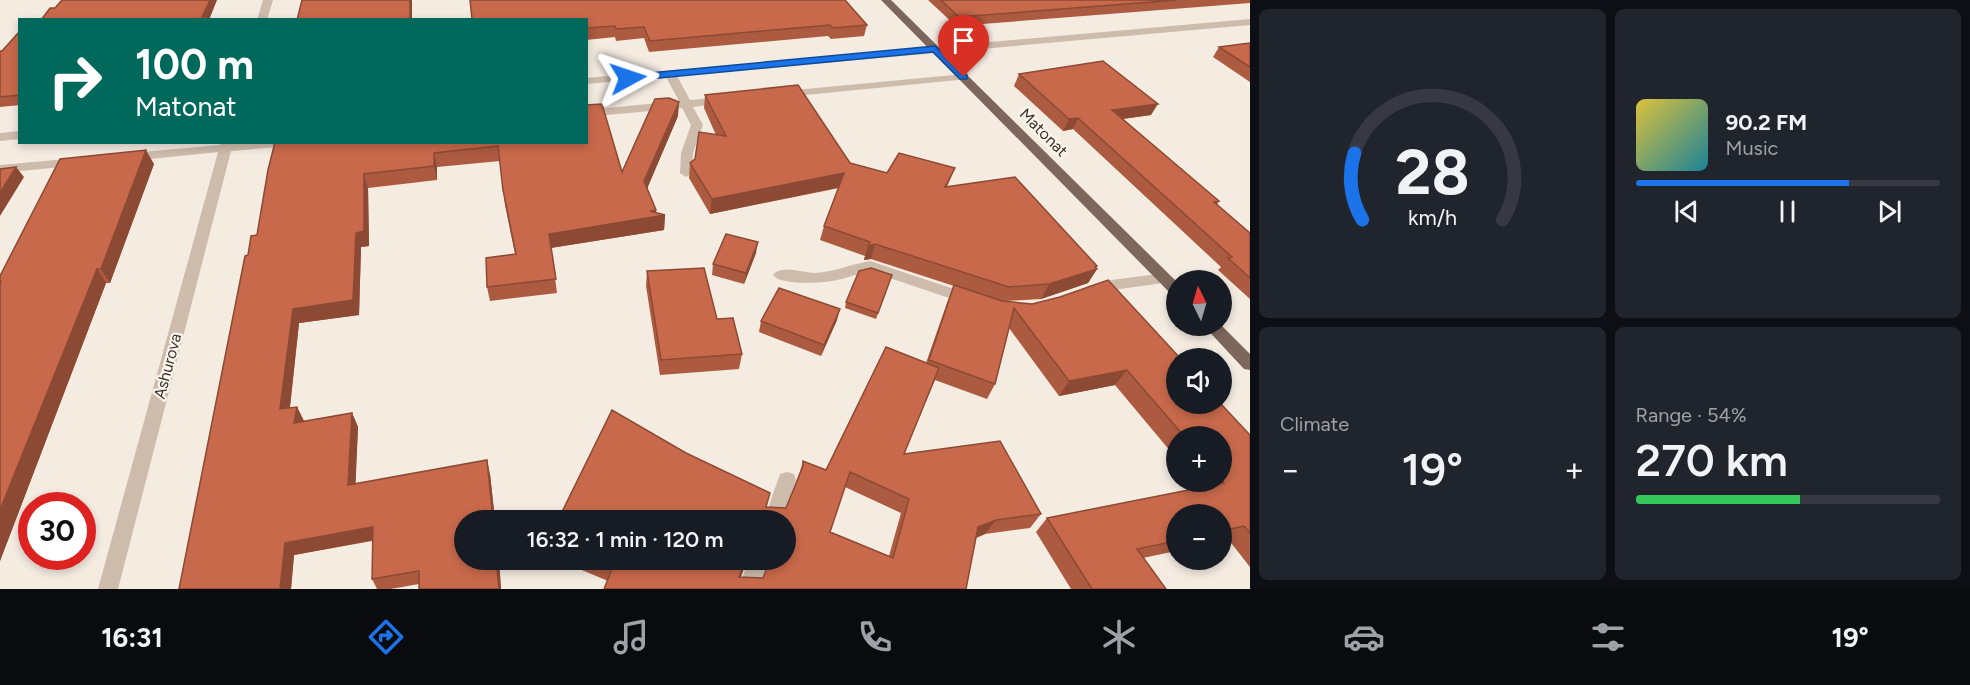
<!DOCTYPE html>
<html lang="en">
<head>
<meta charset="utf-8">
<style>
  :root { --surface:#171b24; --page:#20242c; --text:#f1f3f6; --muted:#9ea1a6; --line:#363941; --accent:#1a73e8 }
  body { margin:0; font-family:Figtree,sans-serif; background:var(--page); color:var(--text); height:100vh; display:flex; flex-direction:column; font-size:22px; white-space:nowrap }
  * { box-sizing:border-box; margin:0 }
  p { font-size:20px; color:var(--muted) }
  .icon { flex:none; width:33px; height:33px; fill:none; stroke:currentColor; stroke-width:2; stroke-linecap:round; stroke-linejoin:round }
  .map { position:relative; flex:1; overflow:hidden }
  .drawer { display:flex; flex-direction:column; gap:9px; padding:9px; background:#0d0f14; width:720px }
  .drawer>* { flex:none }
  .guide { position:absolute; left:18px; top:18px; width:570px; height:126px; border-radius:0px; box-shadow:0 3px 9px #0003; background:#00695c; color:#fff; overflow:hidden }
  .needle { width:39px; rotate:355deg }
  .fabs { position:absolute; left:1166px; top:270px; display:grid; gap:12px }
  .fabs a { display:grid; place-items:center; width:66px; height:66px; border-radius:50%; background:var(--surface); box-shadow:0 3px 9px #0003; font-size:30px }
  .speed { position:absolute; left:18px; top:492px; display:flex; gap:12px; font-size:30px; font-weight:700; text-align:center }
  .speed>* { display:grid; place-content:center; width:78px; height:78px; border-radius:50%; background:var(--surface); box-shadow:0 3px 9px #0003; line-height:1 }
  .speed .limit { border:9px solid #d22; background:#fff; color:#111 }
  .pin { position:absolute; display:grid; place-items:center; width:51px; height:51px; color:#fff; margin:-62px -26px; border-radius:50% 50% 50% 0; rotate:-45deg; box-shadow:0 0 6px #0007 }
  .pin .icon { rotate:45deg }
  .me { position:absolute; width:66px; margin:-33px; rotate:85deg; stroke-linejoin:round; filter:drop-shadow(0 0 4px #0008) }
  .turn { display:flex; align-items:center; gap:21px; height:126px; padding:0 18px; font-size:27px }
  .turn .icon { width:78px; height:78px; stroke-width:2.5 }
  .turn b { display:block; font-size:42px; line-height:51px }
  .big { font-size:45px; font-weight:600; line-height:1.1 }
  .drawer .widget { flex:1; display:flex; flex-direction:column; justify-content:center; gap:9px; min-width:0; padding:0 21px; border-radius:9px; background:var(--page) }
  .drawer .dial { align-items:center; gap:0 }
  .dial svg { height:156px; overflow:visible; fill:none; stroke:var(--line); stroke-width:7; stroke-linecap:round; text-anchor:middle }
  .dial text { fill:var(--text); stroke:none }
  .song { display:flex; align-items:center; gap:18px }
  .cover { width:72px; height:72px; border-radius:9px; background:linear-gradient(135deg,hsl(50 70% 55%),hsl(190 70% 35%)) }
  .played { height:6px; border-radius:3px; background:linear-gradient(90deg,var(--accent) 70%,var(--line) 70%) }
  .keys { display:flex; justify-content:space-around; direction:ltr }
  .heat { display:flex; justify-content:space-between; align-items:center; font-size:33px; direction:ltr }
  .charge { height:9px; border-radius:4px; background:linear-gradient(90deg,#34c759 54%,var(--line) 0) }
  .drawer .tiles { flex:1; display:grid; gap:9px; grid-template-columns:repeat(2,1fr) }
  .trip { position:absolute; left:454px; top:510px; width:342px; height:60px; border-radius:30px; background:var(--surface); box-shadow:0 3px 9px #0003; font-weight:600; line-height:60px; text-align:center }
  .dock { display:flex; height:96px; justify-content:space-around; align-items:center; background:#090b0e; color:var(--muted) }
  .dock .icon { width:42px; height:42px }
  .dock .on { color:var(--accent) }
  .dock b { font-size:27px; color:var(--text) }
  main { display:flex; flex:1; min-height:0 }
  .map>svg:first-child { display:block }
  .lines { fill:none; stroke-linecap:round; stroke-linejoin:round }
  .minor { fill:#cdbbac; fill-rule:evenodd }
  .major { fill:#7d675c; fill-rule:evenodd }
  .wall { fill:#ac5a40; fill-rule:evenodd }
  .shaded-wall { fill:#8c4a34 }
  .building { fill:#c8694b; stroke:#8c4a34; stroke-width:1.5; fill-rule:evenodd }
  .route { fill:#1a73e8; stroke:#114b97; stroke-width:1.5 }
  .labels { text-anchor:middle; stroke-width:4.5; stroke-linejoin:round; paint-order:stroke }
  .street-label { font-size:16px; fill:#3b302b; stroke:#fbf5ee }
</style>
</head>
<body>
<main>
<div class="map">
<svg width="1250" height="589" viewBox="0 0 1250 589">
  <rect width="100%" height="100%" fill="#f4ebe1"/>
  <g class="lines">
    <path class="minor" d="M263 0H273L267 20H257Z
      M1250 19V25L677 76 690 100 725 97 731 100 725 103 693 107 703 125 693 153 692 173 686 177 680 173 681 153 691 125 682 108 586 117V110L679 101 666 77 586 84V78Z
      M964 74 968 75V79L785 97 779 94 785 91Z
      M20 131V139L0 141V133Z
      M221 142H296L290 146 231 151 118 589H98L218 152 131 161 125 157 131 153 220 145Z
      M78 158 84 162 82 165 0 173V165Z
      M870 261 975 296 978 300 975 304 970 305 869 271C858 273 849 278 837 280 824 283 780 286 773 275 780 265 802 272 814 273 831 273 851 264 870 261Z
      M1165 273 1172 278 1170 282 1106 291 1093 295 1086 290 1088 286 1104 281Z
      M787 472 794 474 796 480 782 520H764L780 474Z
      M749 560H769L758 589H738Z"/>
    <path class="major" d="M881 0H891L1176 281V295L1171 294Z
      M1221 325 1250 354V370L1244 369 1204 326Z"/>
  </g>
  <path class="wall" d="M928 0H1250V3L956 26Z
    M586 20 867 25 864 36 831 39 828 36 649 52 644 38 616 41 615 37 586 40Z
    M20 31V105L0 107V51H2Z
    M1250 43V82L1213 57 1219 47Z
    M1019 74 1151 115 1123 119 1219 201 1217 205 1250 233V299L1218 270 1221 267 1073 129 1063 131 1014 86Z
    M705 95 850 163 887 173 955 168 947 187 1097 266 1096 268 1097 269 1088 283 1041 299 1006 301 1250 435V567L1228 539 1221 541V514H1176V551L1143 558 1166 589H1071L1036 532 1047 518 1201 488 1195 482H1221V436H1176V458L1115 385 1059 396 1009 328 995 384 987 399 935 380 904 454 1041 514 1030 528 985 534 976 538 966 589 608 581 558 560H747L741 577 763 578 786 560 766 507 786 508 798 478 803 461 826 470 926 363 948 300 954 286 871 259 864 260 865 256 820 240 824 226 839 188 710 214 689 178 690 163 695 159 716 135 704 108ZM845 487 901 513 889 556 830 532Z
    M678 116 647 188 656 213 665 215 664 230 551 248 557 293 490 301 487 287 515 254 505 205 500 161 437 167V180L368 188 369 246 361 247 359 315 299 323 290 408 297 407 304 421 352 413 358 427 355 484 490 474 495 520H465V560H499L501 589 419 584 391 589H377L372 579V541L294 555 291 589H179L248 255 257 235 275 142H586L622 172Z
    M154 164 110 283H106L0 561V276Z
    M756 253 744 284 712 275 713 264Z
    M647 271 717 319 742 354 739 369 660 375 646 286Z
    M892 275 876 319 845 308 846 302Z
    M837 320 821 356 759 332 761 321Z"/>
  <path class="shaded-wall" d="M210 0H217L209 20H203L202 17Z
    M410 0H412V20H410Z
    M679 102 678 116 644 196V181Z
    M1158 104 1151 115 1106 121 1112 110Z
    M1078 118 1073 129 1063 131 1069 119Z
    M146 150 154 164 110 283 101 269Z
    M434 153 437 167V180L434 166Z
    M16 167 24 177 0 216V193Z
    M844 173 841 187 710 214 712 199Z
    M364 174 368 188 369 246 361 247 359 315 299 323 288 423 280 409 293 309 356 233Z
    M656 210V217L665 215 664 230 550 248 549 234Z
    M758 242 756 253 744 284 746 273Z
    M875 244 871 259 864 260 868 246Z
    M97 269 106 283 0 561V510Z
    M1097 269 1088 283 1041 299 1049 284Z
    M840 309 837 320 821 356 824 345Z
    M1127 370 1115 385 1059 396 1069 381Z
    M297 407 304 421 302 437 294 423Z
    M352 413 358 427 355 498 348 485Z
    M487 460 490 474 495 520H493Z
    M996 520 985 534 968 541 978 527Z
    M373 527 379 539 294 555 291 589H280L285 543Z
    M496 560H499L501 589H499Z
    M746 560H747L736 589 739 577Z"/>
  <path class="building" d="M62 0H210L202 17 207 16 205 20H41L50 8H55Z
    M302 0H410V20H297Z
    M470 0H845L867 25 833 28 830 25 650 41 644 27 616 29 615 26 586 28V20H467L472 19Z
    M941 0H1177L959 17Z
    M20 31V95L0 97V51H2Z
    M1250 43V67L1219 47Z
    M1103 61 1158 104 1112 110 1219 201 1214 202 1250 233V278L1228 258 1232 257 1078 118 1069 119 1019 74Z
    M798 85 850 163 887 173 899 153 955 168 945 187 1015 177 1097 266 1095 267 1097 269 1049 284 1009 287 875 244 868 246 870 242 824 226 844 173 712 199 690 163 695 159 699 132 726 136 705 95Z
    M669 98 679 102 644 181 656 210 650 211 665 215 549 234 556 279 487 287 486 258 516 254 503 190 498 146 434 153V166L364 174V231L356 233 353 300 293 309 280 409 297 407 294 423 352 413 348 485 487 460 493 520H465V560H496L499 589H419V571L372 579 373 527 285 543 280 589H179L245 256 248 255 251 236 257 235 268 170 275 142H586V105L602 104 622 172 655 99Z
    M146 150 101 269H97L0 510V284L1 281H0V276L60 159Z
    M16 167 0 193V169Z
    M726 234 758 242 746 273 713 264Z
    M704 268 717 319 733 318 742 354 661 360 647 271Z
    M871 268 892 275 878 313 846 302 859 271Z
    M1108 280 1180 358H1176V404H1221L1250 435V533L1244 526 1221 531V514H1176V541L1137 549 1166 589H1092L1047 518 1224 483 1221 480V436H1184L1127 370 1069 381 1014 308 995 384 929 360 954 285 1002 301 1032 304 1060 297Z
    M779 288 840 309 824 345 761 321Z
    M886 347 939 368 904 454 1000 441 1041 514 996 520 978 527 966 589H604L612 569 589 560H746L739 577 763 578 770 560H786V520H558L612 410 686 453 770 493 766 507 786 508 803 466V461L826 470ZM850 472 909 499 893 558 830 532Z"/>
  <path class="route" d="M935 46 967 75V79H960L933 52 628 81 623 78 628 75Z"/>
  <g class="labels">
    <g class="street-label">
      <text transform="translate(1044 132) rotate(45)" y="6">Matonat</text>
      <text transform="translate(167 366) rotate(-75)" y="6">Ashurova</text>
    </g>
  </g>
</svg>
<div class="fabs">
<a><svg class="needle" viewBox="-14 -14 28 28"><path d="M0-13l5 13h-10z" fill="#e53935"/><path d="M0 13l5-13h-10z" fill="#9ea1a6"/></svg></a>
<a><svg class="icon" aria-label="sound" viewBox="0 0 24 24"><path d="M4 9h4l5-4v14l-5-4H4zM17 9q2 3 0 6"/></svg></a>
<a>+</a>
<a>−</a>
</div>
<div class="speed"><div class="limit">30</div></div>
<div class="pin" style="left:964px;top:77px;background:#d93025"><svg class="icon" aria-label="arrive" viewBox="0 0 24 24"><path d="M6 21V4h12l-3 4 3 4H6"/></svg></div>
<svg class="me" style="left:628px;top:78px" viewBox="-20 -20 40 40"><path d="M0-17L14 15 0 8-14 15z" fill="#1a73e8" stroke="#fff" stroke-width="4"/></svg>
<div class="trip">16:32 · 1 min · 120 m</div>
<div class="guide">
<div class="turn"><svg class="icon" aria-label="right" viewBox="0 0 24 24"><path d="M7 20v-9h11M14 6l5 5-5 5"/></svg><div><b>100 m</b>Matonat</div></div>
</div>
</div>
<section class="drawer">
<div class="tiles">
<div class="widget dial"><svg viewBox="0 0 100 80">
<path d="M14 69A42 42 0 1 1 86 69"/>
<path d="M14 69A42 42 0 0 1 10 35" stroke="#1a73e8"/>
<text x="50" y="56" font-size="32" font-weight="700">28</text>
<text x="50" y="72" font-size="11">km/h</text>
</svg></div>
<div class="widget">
<div class="song"><i class="cover"></i><div><b>90.2 FM</b><p>Music</p></div></div>
<div class="played"></div>
<div class="keys"><svg class="icon" aria-label="previous" viewBox="0 0 24 24"><path d="M18 5L8 12l10 7zM5 5v14"/></svg><svg class="icon" aria-label="pause" viewBox="0 0 24 24"><path d="M8 5v14M16 5v14"/></svg><svg class="icon" aria-label="next" viewBox="0 0 24 24"><path d="M6 5l10 7-10 7zM19 5v14"/></svg></div>
</div>
<div class="widget"><p>Climate</p>
<div class="heat"><a>−</a><b class="big">19°</b><a>+</a></div>
</div>
<div class="widget"><p>Range · 54%</p><b class="big">270 km</b><div class="charge"></div></div>
</div>
</section>
</main>
<nav class="dock">
<b>16:31</b>
<svg class="icon on" aria-label="directions" viewBox="0 0 24 24"><path d="M12 3l9 9-9 9-9-9zM9 14v-3h6M13 9l2 2-2 2"/></svg>
<svg class="icon" aria-label="music" viewBox="0 0 24 24"><path d="M9 18V5l10-2v13"/><circle cx="6" cy="18" r="3"/><circle cx="16" cy="16" r="3"/></svg>
<svg class="icon" aria-label="phone" viewBox="0 0 24 24"><path d="M5 4h4l2 5-3 2q2 4 5 5l2-3 5 2v4C11 20 4 13 5 4z"/></svg>
<svg class="icon" aria-label="climate" viewBox="0 0 24 24"><path d="M12 3v18M4 7l16 10M4 17L20 7"/></svg>
<svg class="icon" aria-label="car" viewBox="0 0 24 24"><path d="M5 17H2v-5l4-1 3-4h7l3 4 3 1v5h-3M9 17h6M6 11h13"/><circle cx="7" cy="17" r="2"/><circle cx="17" cy="17" r="2"/></svg>
<svg class="icon" aria-label="filters" viewBox="0 0 24 24"><path d="M4 7h16M4 17h16"/><circle cx="9" cy="7" r="2"/><circle cx="15" cy="17" r="2"/></svg>
<b>19°</b>
</nav>
</body>
</html>
